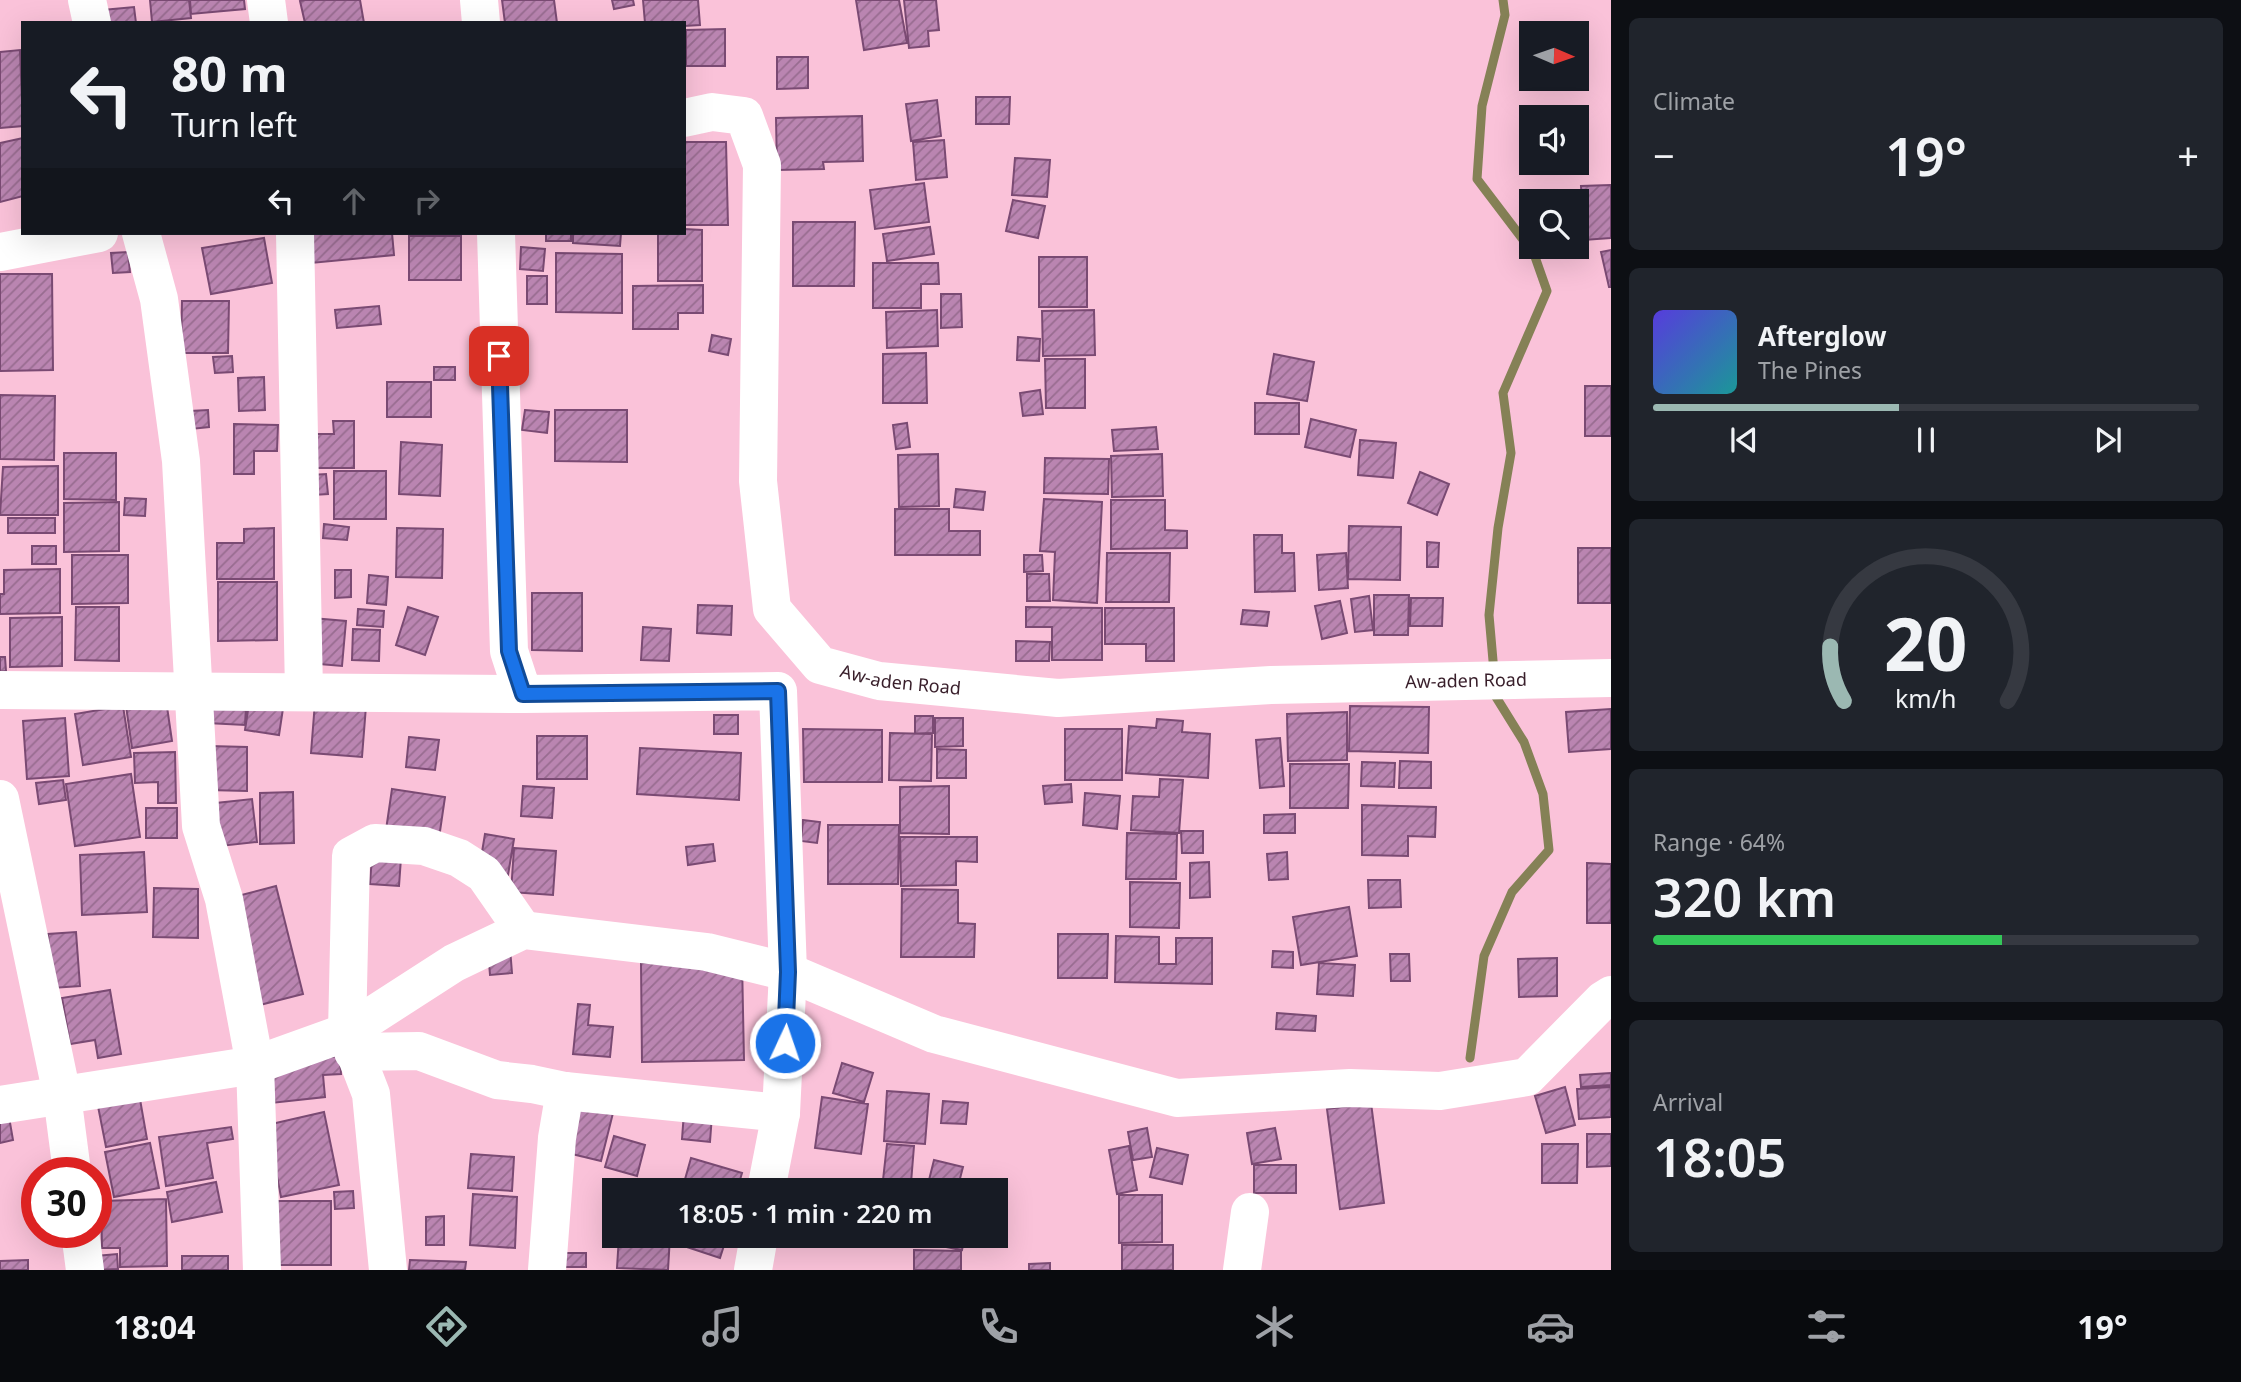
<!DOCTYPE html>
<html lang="en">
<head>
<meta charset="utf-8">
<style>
  :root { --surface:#171b24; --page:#20242c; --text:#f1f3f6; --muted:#9ea1a6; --line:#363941; --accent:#9bb8b2 }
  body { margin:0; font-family:"Noto Sans",sans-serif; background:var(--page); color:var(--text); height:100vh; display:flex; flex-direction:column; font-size:26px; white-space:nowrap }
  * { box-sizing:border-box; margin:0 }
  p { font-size:23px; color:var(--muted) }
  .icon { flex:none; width:38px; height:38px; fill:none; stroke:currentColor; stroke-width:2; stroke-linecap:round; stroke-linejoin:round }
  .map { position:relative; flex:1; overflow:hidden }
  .side { display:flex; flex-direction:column; gap:18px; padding:18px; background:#0d0f14; width:630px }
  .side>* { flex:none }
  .banner { position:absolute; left:21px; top:21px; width:665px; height:214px; border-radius:0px; box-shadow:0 7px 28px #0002; background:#171b24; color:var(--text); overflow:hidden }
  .needle { width:46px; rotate:92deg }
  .buttons { position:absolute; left:1519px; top:21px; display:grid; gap:14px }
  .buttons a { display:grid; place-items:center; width:70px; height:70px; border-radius:0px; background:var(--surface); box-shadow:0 7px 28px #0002; font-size:35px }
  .speed { position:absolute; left:21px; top:1157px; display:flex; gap:14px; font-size:35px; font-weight:700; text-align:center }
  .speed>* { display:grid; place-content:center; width:91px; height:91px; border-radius:50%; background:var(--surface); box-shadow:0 7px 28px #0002; line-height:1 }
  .speed .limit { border:10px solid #d22; background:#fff; color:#111 }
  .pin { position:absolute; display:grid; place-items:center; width:60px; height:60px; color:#fff; margin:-30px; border-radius:14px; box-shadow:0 4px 10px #0006 }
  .me { position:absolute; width:77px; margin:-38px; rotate:3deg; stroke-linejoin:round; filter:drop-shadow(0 0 5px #0008) }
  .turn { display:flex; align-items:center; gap:24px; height:147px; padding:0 35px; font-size:32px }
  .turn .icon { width:91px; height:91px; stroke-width:2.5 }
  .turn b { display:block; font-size:49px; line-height:60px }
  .lanes { display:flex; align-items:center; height:66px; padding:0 35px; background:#0003; justify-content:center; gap:35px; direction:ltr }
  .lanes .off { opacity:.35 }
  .big { font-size:52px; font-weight:600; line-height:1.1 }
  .side .card { flex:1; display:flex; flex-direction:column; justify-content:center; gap:10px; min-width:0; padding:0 24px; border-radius:10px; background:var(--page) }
  .side .dial { align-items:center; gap:0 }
  .dial svg { height:182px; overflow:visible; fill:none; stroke:var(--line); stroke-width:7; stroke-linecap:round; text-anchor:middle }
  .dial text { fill:var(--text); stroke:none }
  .song { display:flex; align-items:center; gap:21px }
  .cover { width:84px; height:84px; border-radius:10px; background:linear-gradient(135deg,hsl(250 70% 55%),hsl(180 70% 35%)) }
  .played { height:7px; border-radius:4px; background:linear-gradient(90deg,var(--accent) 45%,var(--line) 45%) }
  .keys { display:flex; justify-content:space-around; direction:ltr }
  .heat { display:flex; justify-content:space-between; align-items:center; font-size:38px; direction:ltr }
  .charge { height:10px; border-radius:5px; background:linear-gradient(90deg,#34c759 64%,var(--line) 0) }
  .trip { position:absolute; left:602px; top:1178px; width:406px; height:70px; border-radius:0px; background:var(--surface); box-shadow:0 7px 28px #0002; font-weight:600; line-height:70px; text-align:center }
  .menu { display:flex; height:112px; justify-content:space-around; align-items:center; background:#090b0e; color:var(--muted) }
  .menu .icon { width:49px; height:49px }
  .menu .active { color:var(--accent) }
  .menu b { font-size:32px; color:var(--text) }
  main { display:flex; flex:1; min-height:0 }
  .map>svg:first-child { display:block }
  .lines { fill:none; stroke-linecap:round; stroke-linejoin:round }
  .stream { stroke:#858156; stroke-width:9 }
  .building { fill:url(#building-hatch); stroke:#7a4a73; stroke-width:2 }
  .minor { stroke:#fff; stroke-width:38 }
  .route-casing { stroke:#114b97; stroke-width:18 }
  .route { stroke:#1a73e8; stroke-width:12 }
  .labels { text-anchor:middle; stroke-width:5; stroke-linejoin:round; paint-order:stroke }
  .street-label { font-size:18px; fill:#381e2a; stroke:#faf3f6 }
</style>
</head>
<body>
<main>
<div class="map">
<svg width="1611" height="1270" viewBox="0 0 1611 1270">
  <defs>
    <pattern id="building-hatch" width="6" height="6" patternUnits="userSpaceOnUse" patternTransform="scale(1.75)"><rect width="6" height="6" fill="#ba85b1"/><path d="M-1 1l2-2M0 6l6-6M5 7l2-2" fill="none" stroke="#986c90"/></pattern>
  </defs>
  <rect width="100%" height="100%" fill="#fac2d9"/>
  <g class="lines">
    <path class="stream" d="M1494 672 1489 615 1498 528 1511 453 1503 393 1547 291 1534 254 1477 179 1482 106 1505 15 1503 0
      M1470 1058 1484 956 1512 892 1549 850 1543 794 1524 742 1496 697 1495 690"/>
  </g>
  <path class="building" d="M150 0H189L191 18 152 22Z
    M190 0H244L245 9 191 14Z
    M305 0H360L364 23H305L300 1Z
    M502 0H554L557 23H505Z
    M612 0H633L634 5 614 9Z
    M643 0H698L700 25 684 26V23H645Z
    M856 0H899L907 43 864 50Z
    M904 0H936L939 30 928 31 929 46 909 48Z
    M134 7 136 23H105L103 10Z
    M725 29V66H686V30Z
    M20 50 23 126 0 128V52Z
    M777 57H808V88L777 89Z
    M976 97H1010L1009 124H976Z
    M937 100 941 136 911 141 906 104Z
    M862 116 863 161 823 162 824 169 777 170 776 118Z
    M23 138V196L0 202V143Z
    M944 140 947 177 916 180 913 142Z
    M684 142H726L728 225H684Z
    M1015 158 1050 160 1047 197 1012 195Z
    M924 183 929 222 875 229 870 190Z
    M1611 185V238L1584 240 1581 186Z
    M1013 200 1045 206 1038 238 1006 231Z
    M793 222H855L854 286H793Z
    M930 227 934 254 887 261 883 234Z
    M684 229 702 230V281H658V233H684Z
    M309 233H392L394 255 311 263Z
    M546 233H571V241H546Z
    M573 233H621L620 246 573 243Z
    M409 236H461V280H409Z
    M264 238 272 283 211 294 202 248Z
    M521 247 545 249 543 271 520 269Z
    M1611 250V287H1609L1601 252Z
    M128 252 130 272 113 273 111 253Z
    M556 253 622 254V313L556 312Z
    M1039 257H1087V307H1039Z
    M873 263H938L939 284H921V308H873Z
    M0 274H52L53 370 0 371Z
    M527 276H547V304H527Z
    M703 285V313H678V329H633V286Z
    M941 294H961L962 327 941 328Z
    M182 301H229L228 353H181Z
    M379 306 381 324 337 328 335 310Z
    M937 310 938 346 887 348 886 312Z
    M1094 310 1095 355 1043 356 1042 311Z
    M712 335 731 339 728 355 709 351Z
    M1018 337 1040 339 1039 361 1017 360Z
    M926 353 927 403H883V354Z
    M1274 354 1314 362 1307 401 1267 394Z
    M232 356 233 372 215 373 213 357Z
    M1045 359H1085V408H1046Z
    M434 367H455V380H434Z
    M264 377 265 410 239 411 238 378Z
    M387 382H431V417H387Z
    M1585 386H1611V436H1585Z
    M1040 390 1043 414 1023 416 1020 393Z
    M0 395 55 396 54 460 0 459Z
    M1255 403H1299V434H1255Z
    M208 410 209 427 191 429 190 411Z
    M525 410 549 412 547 433 522 430Z
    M555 410H627V462L555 461Z
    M1311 419 1356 430 1350 457 1305 447Z
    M333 421H354V468H317V434H334Z
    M907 423 910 447 896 449 893 425Z
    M234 424 278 425 277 451H254V474H234Z
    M1156 427 1158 449 1114 451 1112 430Z
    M1360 440 1396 443 1393 478 1358 475Z
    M401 442 442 445 440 496 399 494Z
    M64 453H116V500L64 499Z
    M938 454 939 506 899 507 898 455Z
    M1162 454 1163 496 1112 497 1111 456Z
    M1045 458 1109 459 1108 494 1044 493Z
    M58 466V515H0L3 467Z
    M334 471H386V519H334Z
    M1420 472 1449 484 1437 515 1408 503Z
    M326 474 328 494 313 495 311 475Z
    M956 489 985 492 983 510 954 507Z
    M125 498 146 499 145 516 124 515Z
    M1044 499 1102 502 1097 603 1053 600 1055 552 1040 551Z
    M1111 500H1165V530L1187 531V548L1111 549Z
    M119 502V551L64 552V503Z
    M895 509H949V531H980V555H895Z
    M8 518H55V533H8Z
    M324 524 349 527 347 540 323 538Z
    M1349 526 1401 527 1400 580 1348 579Z
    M274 528V579H217V543H244V529Z
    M397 528 443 529 442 578 396 577Z
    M1254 535H1282V553H1294L1295 591 1255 592Z
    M1427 542 1439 543 1438 567H1427Z
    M32 546H56V564H32Z
    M1578 548H1611V603H1578Z
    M1107 553H1170L1169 602H1106Z
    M1346 553 1348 588 1319 590 1317 555Z
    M72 555H128V603L72 604Z
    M1024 555H1042L1043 571 1024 572Z
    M60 569V613L0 614V594H4V570Z
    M335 570H351V597L335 598Z
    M1027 574H1049L1050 601H1027Z
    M369 575 388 577 386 605 367 603Z
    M218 582H277V640L218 641Z
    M532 593H582V651L532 650Z
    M1374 595H1409L1408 635H1374Z
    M1369 596 1373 630 1355 632 1351 599Z
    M1411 598H1443L1442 626H1410Z
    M1340 601 1347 633 1322 639 1315 606Z
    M698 605 732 606 731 635 697 633Z
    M76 607H119V661L75 660Z
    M408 607 438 617 425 655 396 645Z
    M1026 607 1102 608V660H1052V627H1026Z
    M1105 608H1174V661H1146V644H1105Z
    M358 609 384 611 383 627 357 625Z
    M1243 610 1269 612 1267 626 1241 624Z
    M62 617V666L10 667V618Z
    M312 618 346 621 342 666 308 663Z
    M643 627 671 629 669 661 641 660Z
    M353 629 380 630 379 661 352 660Z
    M1016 641 1050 642 1049 661H1016Z
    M0 657H5L6 671 0 672Z
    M209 686 247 688 245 725 207 723Z
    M251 690 285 695 279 735 245 730Z
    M166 700 172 741 132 748 126 706Z
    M315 702 366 706 362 757 311 753Z
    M123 706 131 757 83 765 75 714Z
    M1350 706 1429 707 1428 753 1349 751Z
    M1611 709V749L1569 752 1566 712Z
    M1347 712V760L1288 761 1287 714Z
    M714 715H738V734H714Z
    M915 716H933V733L915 734Z
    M65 718 69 776 27 779 23 721Z
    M935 718H963V746L935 747Z
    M1157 719 1183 721 1182 732 1210 734 1208 778 1126 773 1129 726 1156 728Z
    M803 729 882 730V782H804Z
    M1065 729H1122V780H1065Z
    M890 733 932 734 931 781 889 780Z
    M537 736H587V779H537Z
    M409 737 439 740 435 770 406 767Z
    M1280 738 1284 786 1260 788 1256 740Z
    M209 746 247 747V791L208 790Z
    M640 748 741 753 739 800 637 794Z
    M937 749 966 750V778H937Z
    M175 752 176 803H158V782L135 783 134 753Z
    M1400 761 1431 762V788H1399Z
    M1362 762 1395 763 1394 787 1361 786Z
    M1290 764H1349L1348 808H1290Z
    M131 774 140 837 75 846 66 784Z
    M1160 779 1183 780 1179 833 1131 830 1133 796 1159 797Z
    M63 780 66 800 39 804 36 783Z
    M1071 784 1072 802 1045 804 1043 786Z
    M523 786 554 788 552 818 521 816Z
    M949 786V834L900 833V787Z
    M392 789 445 797 439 838 386 830Z
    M293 792 294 843 260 844V793Z
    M1085 793 1120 796 1117 829 1083 825Z
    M252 799 257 842 211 847 207 804Z
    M1362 805 1436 807 1435 837 1408 836V856L1362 855Z
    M146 808H177V838H146Z
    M1295 814V833H1264V815Z
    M803 820 820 822 817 843 801 841Z
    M828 825H899L898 884H828Z
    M1181 831H1203V853H1182Z
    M1127 833 1177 834 1176 879H1126Z
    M485 834 514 839 508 875 479 870Z
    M900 837H977V862L956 861V885L901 886Z
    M713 844 715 861 688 865 686 847Z
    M514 848 556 851 553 895 511 892Z
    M144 852 147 912 82 915 80 855Z
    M1287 852 1288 879 1269 880 1267 854Z
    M372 856 401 858 399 886 370 884Z
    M1209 862 1210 897 1190 898V863Z
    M1587 863 1611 864V923H1587Z
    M1368 880H1400L1401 907 1369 908Z
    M1130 882 1180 883 1179 928 1130 927Z
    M276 886 303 994 256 1006 230 898Z
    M154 888 198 889V938L153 937Z
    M902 889 958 890V923L975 924 974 957H901Z
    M1349 907 1357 956 1301 965 1293 917Z
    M76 932 80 986 52 988 48 934Z
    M1058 934H1108L1107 978H1058Z
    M1116 936 1159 937V964H1176V938H1212V984L1115 982Z
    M510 948 512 973 490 975 488 950Z
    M1273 951 1293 952V968L1272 967Z
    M1390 954H1409L1410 981H1391Z
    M1557 958V996L1519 997 1518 959Z
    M742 961 744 1060 642 1062 641 963Z
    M1319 963 1355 965 1353 996 1317 994Z
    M110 990 121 1054 98 1058 95 1040 70 1044 62 998Z
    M578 1004 590 1005 588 1025 613 1027 610 1057 573 1054Z
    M1277 1013 1316 1016 1315 1031 1276 1029Z
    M340 1056 341 1074 323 1075 325 1097 262 1104 257 1065Z
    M842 1063 873 1073 864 1102 833 1093Z
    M1611 1073V1085L1581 1087 1580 1075Z
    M1565 1087 1575 1125 1546 1133 1535 1096Z
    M1611 1087V1117L1579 1119 1577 1089Z
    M138 1088 147 1139 106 1147 96 1096Z
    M887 1091 929 1094 925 1144 884 1141Z
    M563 1096 614 1109 601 1161 551 1149Z
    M822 1097 868 1104 861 1154 815 1148Z
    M943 1101 968 1103 966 1124 941 1123Z
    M1371 1103 1384 1203 1340 1209 1327 1109Z
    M324 1112 339 1185 281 1197 267 1125Z
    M684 1112 712 1115 710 1142 682 1139Z
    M9 1117 13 1140 0 1143V1119Z
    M231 1127 233 1139 207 1143 213 1178 166 1186 159 1137Z
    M1147 1128 1152 1157 1133 1160 1128 1132Z
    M1275 1128 1281 1159 1252 1164 1247 1133Z
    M1587 1134H1611V1166L1587 1167Z
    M614 1136 645 1145 637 1176 605 1167Z
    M150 1143 159 1188 114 1197 105 1152Z
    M887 1144 914 1146 911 1183 883 1180Z
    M1542 1144H1578L1577 1183H1542Z
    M1129 1146 1137 1190 1117 1194 1109 1150Z
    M1157 1148 1188 1155 1182 1184 1150 1177Z
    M471 1154 514 1157 512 1191 468 1188Z
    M691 1158 742 1173 737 1190H682Z
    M934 1160 963 1167 957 1190 927 1188Z
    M1254 1165H1296V1193H1254Z
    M216 1182 222 1212 172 1222 167 1192Z
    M353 1191 354 1208 335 1209 334 1192Z
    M473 1194 517 1197 515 1248 470 1245Z
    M1119 1195H1162V1242L1119 1243Z
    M166 1199 167 1266 120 1267V1248H102L101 1201Z
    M276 1201H331V1265H276Z
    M444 1216V1245H426V1217Z
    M619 1236H670L668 1270 617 1268Z
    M684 1236H727L720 1258 681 1245Z
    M882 1236H907V1241H882Z
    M931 1236H965L962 1250 930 1244Z
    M1122 1245H1173V1270H1122Z
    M914 1250 961 1251V1270H914Z
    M559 1253H586V1267H559Z
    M117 1254 118 1269 97 1270 96 1256Z
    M182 1256H228V1270H182Z
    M28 1260V1270H0V1261Z
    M410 1260 466 1262 465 1270H409Z
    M1050 1263V1270H1029V1264Z"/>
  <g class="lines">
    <g class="minor">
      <path d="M87 0 92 23"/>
      <path d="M266 0 269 23"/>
      <path d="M479 0 481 23"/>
      <path id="s1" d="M684 118 712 112 744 116 762 165 758 481 772 609 820 665 879 681 1058 698 1271 685 1611 678"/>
      <path d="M141 233 159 299 181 461 201 826 224 899 255 1065 262 1270"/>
      <path d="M295 233 304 692"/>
      <path d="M496 233 509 651 523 694 778 691 788 972 781 1113 766 1190"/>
      <path d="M0 252 99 233"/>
      <path d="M0 690 523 694"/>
      <path d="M0 799 62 1095 72 1172"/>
      <path d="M353 1052 419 1051 497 1080 532 1084 565 1091 781 1113"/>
      <path d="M0 1105 255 1065 347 1032 454 963 523 930 707 952 788 972 934 1034 1177 1098 1350 1088 1440 1091 1527 1077 1603 1000 1611 995"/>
      <path d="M80 1232 85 1270"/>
      <path d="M388 1270 371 1094 347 1032 351 856 375 843 424 846 459 858 484 874 523 930"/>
      <path d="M547 1270 557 1138 565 1091"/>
      <path d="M753 1270 759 1236"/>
      <path d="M1242 1270 1250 1212"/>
    </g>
  </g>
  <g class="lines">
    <defs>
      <path id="route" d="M499 356 509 651 523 694 778 691 788 972 785 1043"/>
    </defs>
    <use href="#route" class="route-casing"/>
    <use href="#route" class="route"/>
  </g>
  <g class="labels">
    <g class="street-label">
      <text dy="6" stroke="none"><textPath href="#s1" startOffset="714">Aw-aden Road</textPath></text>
      <text dy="6" stroke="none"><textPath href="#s1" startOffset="1281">Aw-aden Road</textPath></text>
    </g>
  </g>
</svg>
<div class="buttons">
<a><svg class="needle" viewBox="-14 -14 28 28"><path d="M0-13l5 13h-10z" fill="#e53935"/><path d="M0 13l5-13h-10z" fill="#9ea1a6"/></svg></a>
<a><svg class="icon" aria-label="sound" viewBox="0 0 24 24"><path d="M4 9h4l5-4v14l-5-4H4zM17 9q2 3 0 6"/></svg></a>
<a><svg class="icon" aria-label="search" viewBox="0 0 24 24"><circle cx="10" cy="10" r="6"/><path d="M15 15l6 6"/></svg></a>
</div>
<div class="speed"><div class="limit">30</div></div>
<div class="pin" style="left:499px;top:356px;background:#d93025"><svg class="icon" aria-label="arrive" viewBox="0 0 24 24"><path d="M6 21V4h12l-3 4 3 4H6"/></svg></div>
<svg class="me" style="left:785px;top:1043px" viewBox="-20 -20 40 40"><circle r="17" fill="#1a73e8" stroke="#fff" stroke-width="3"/><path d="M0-11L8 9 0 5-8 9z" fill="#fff"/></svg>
<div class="trip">18:05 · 1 min · 220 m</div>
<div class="banner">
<div class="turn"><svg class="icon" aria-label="left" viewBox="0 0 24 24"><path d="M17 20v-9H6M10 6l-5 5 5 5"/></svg><div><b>80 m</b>Turn left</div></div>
<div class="lanes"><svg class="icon" aria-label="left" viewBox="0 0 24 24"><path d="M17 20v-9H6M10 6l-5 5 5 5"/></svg><svg class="icon off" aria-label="ahead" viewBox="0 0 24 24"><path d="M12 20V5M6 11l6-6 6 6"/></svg><svg class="icon off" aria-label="right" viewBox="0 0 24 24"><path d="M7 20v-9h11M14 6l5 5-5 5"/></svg></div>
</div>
</div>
<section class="side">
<div class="card"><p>Climate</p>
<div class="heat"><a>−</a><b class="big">19°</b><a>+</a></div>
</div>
<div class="card">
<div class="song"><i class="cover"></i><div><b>Afterglow</b><p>The Pines</p></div></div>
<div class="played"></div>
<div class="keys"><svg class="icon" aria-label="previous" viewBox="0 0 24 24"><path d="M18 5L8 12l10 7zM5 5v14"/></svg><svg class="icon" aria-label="pause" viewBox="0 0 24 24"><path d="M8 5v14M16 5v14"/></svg><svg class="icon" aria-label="next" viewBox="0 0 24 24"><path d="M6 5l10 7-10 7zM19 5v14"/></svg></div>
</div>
<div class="card dial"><svg viewBox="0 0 100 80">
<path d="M14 69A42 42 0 1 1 86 69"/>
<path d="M14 69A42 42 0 0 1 8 45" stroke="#9bb8b2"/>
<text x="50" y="56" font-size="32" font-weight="700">20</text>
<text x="50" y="72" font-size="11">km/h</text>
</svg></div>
<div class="card"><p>Range · 64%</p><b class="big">320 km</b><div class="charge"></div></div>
<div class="card"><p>Arrival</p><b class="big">18:05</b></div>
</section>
</main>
<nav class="menu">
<b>18:04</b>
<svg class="icon active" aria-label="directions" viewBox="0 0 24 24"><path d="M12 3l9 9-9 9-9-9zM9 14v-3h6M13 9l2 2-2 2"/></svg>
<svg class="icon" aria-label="music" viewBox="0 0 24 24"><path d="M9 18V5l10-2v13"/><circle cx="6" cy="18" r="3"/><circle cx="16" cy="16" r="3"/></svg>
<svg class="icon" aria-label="phone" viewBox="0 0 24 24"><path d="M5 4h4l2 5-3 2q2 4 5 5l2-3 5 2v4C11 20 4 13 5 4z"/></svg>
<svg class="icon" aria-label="climate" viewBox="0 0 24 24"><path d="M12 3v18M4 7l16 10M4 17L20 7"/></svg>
<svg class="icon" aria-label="car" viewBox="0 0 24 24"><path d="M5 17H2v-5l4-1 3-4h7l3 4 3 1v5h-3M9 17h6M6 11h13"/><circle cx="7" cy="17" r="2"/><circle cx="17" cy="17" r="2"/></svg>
<svg class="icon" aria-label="filters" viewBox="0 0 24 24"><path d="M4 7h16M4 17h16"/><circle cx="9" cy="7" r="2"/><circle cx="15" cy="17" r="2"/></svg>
<b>19°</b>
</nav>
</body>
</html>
